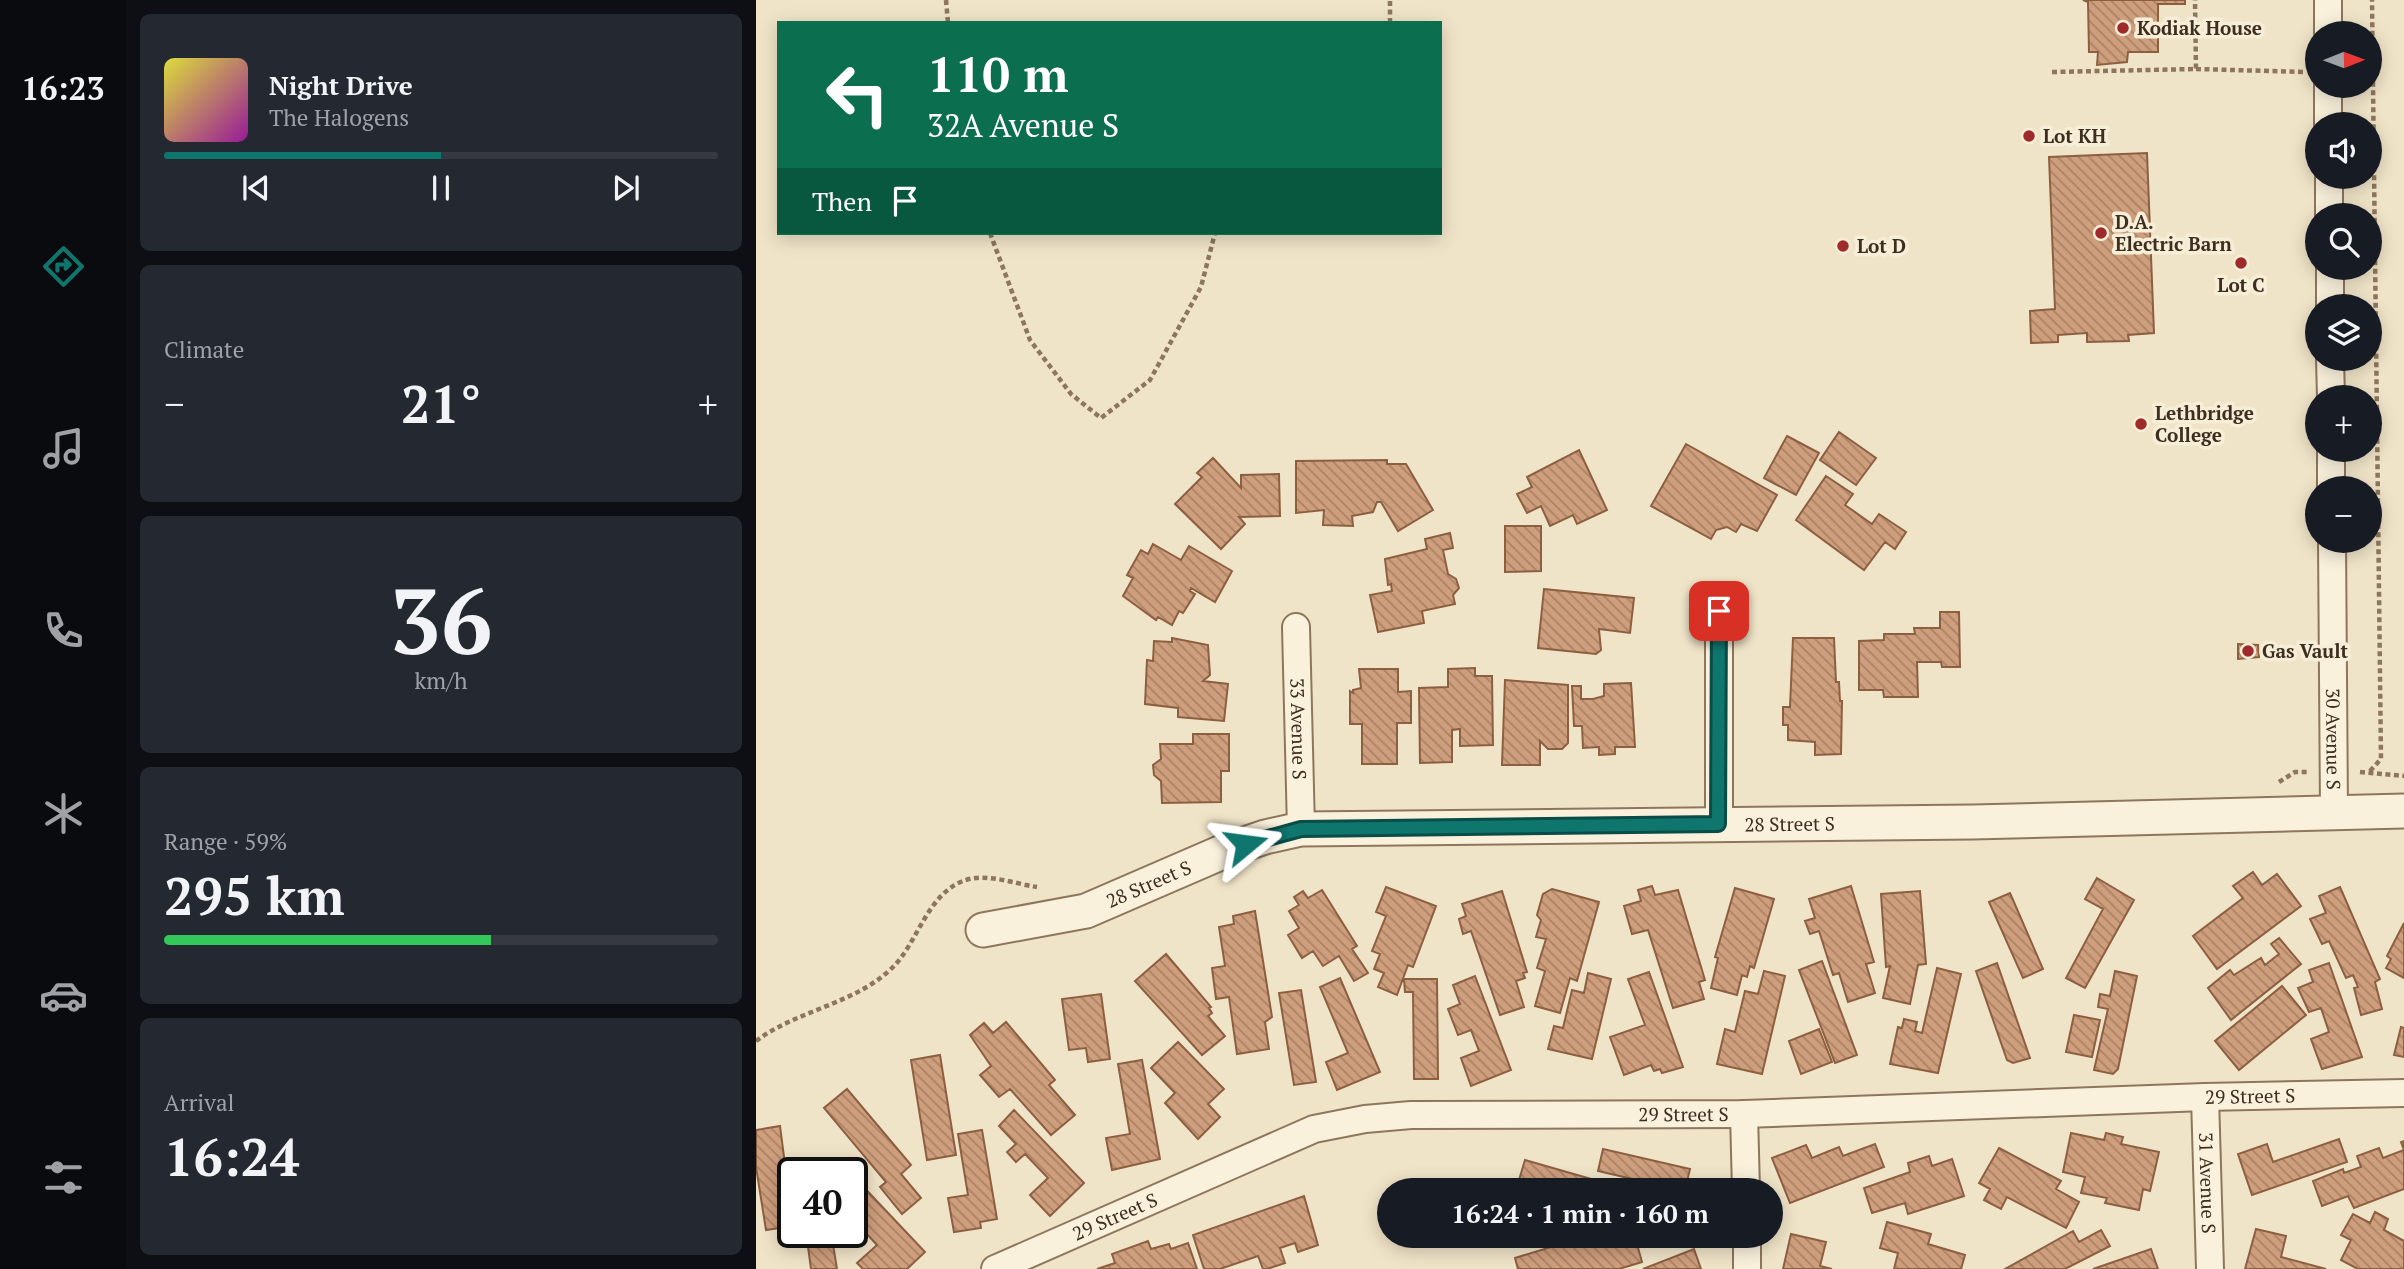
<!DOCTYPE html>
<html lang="en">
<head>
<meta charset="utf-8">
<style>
  :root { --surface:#171b24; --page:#242831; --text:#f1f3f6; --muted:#9ea1a6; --line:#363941; --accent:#0f766e }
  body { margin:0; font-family:"PT Serif",serif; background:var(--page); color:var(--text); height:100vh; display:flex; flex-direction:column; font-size:26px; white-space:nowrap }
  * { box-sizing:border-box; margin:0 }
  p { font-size:23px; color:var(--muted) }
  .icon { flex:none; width:38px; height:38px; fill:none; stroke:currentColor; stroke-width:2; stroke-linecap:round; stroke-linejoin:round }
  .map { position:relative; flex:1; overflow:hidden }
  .sheet { display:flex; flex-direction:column; gap:14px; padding:14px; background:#0d0f14; width:630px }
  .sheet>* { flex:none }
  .guide { position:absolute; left:21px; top:21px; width:665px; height:214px; border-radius:0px; box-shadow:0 4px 18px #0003; background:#0b6e4f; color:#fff; overflow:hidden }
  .needle { width:46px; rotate:89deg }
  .buttons { position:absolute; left:1549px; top:21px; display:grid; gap:14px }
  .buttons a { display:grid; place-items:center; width:77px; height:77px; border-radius:50%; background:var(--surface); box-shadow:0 4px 18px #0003; font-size:35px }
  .speed { position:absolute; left:21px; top:1157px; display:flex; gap:14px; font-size:35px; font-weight:700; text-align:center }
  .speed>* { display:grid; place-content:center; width:91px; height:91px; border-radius:50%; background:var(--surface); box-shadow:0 4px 18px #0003; line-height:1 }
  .speed .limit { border:4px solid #111; border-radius:10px; background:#fff; color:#111 }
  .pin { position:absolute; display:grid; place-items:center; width:60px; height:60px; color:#fff; margin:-30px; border-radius:14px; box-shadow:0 4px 10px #0006 }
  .me { position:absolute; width:77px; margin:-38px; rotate:74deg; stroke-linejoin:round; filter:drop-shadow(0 0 5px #0008) }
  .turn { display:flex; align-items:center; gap:24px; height:147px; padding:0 35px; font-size:32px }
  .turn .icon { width:91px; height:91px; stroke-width:2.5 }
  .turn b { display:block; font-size:49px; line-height:60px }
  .then { display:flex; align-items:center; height:66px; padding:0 35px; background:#0003; gap:14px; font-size:26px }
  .big { font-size:52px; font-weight:800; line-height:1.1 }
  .sheet .widget { flex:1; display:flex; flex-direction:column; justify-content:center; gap:10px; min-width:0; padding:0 24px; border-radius:10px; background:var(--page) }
  .sheet .dial { align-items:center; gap:0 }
  .dial b { font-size:91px; line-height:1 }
  .song { display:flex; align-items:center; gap:21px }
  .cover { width:84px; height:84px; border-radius:10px; background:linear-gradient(135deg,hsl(60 70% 55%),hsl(300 70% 35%)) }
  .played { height:7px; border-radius:4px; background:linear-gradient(90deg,var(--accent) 50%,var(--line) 50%) }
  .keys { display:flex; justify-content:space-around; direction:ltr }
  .heat { display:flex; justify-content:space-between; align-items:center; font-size:38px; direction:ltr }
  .charge { height:10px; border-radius:5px; background:linear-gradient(90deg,#34c759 59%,var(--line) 0) }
  .trip { position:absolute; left:621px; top:1178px; width:406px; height:70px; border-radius:35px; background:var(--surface); box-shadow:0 4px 18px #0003; font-weight:800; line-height:70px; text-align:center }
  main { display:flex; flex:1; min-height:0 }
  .tabs { display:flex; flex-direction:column; width:126px; justify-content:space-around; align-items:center; background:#090b0e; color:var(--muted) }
  .tabs .icon { width:49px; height:49px }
  .tabs .active { color:var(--accent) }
  .tabs b { font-size:32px; color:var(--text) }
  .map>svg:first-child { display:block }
  .building { fill:url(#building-back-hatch); stroke:#8d5f41; stroke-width:2 }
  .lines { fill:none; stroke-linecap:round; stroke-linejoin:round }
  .minor-casing { stroke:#8d765c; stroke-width:30 }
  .tertiary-casing { stroke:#8d765c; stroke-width:37 }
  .path { stroke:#8d765c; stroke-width:4.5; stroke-dasharray:5 3.5; stroke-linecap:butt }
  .minor { stroke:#faf1dc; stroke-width:26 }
  .tertiary { stroke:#faf1dc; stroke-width:33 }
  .route-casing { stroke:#0a4d48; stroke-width:18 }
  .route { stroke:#0f766e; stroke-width:12 }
  .poi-dot { fill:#9e2a2b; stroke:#f7eed8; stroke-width:2.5 }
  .labels { text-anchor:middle; stroke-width:7; stroke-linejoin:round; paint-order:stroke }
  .poi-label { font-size:19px; font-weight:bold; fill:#3d2e20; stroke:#f7eed8; text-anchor:start }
  .street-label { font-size:19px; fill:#3d2e20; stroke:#f7eed8 }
</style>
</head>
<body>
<main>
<nav class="tabs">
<b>16:23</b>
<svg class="icon active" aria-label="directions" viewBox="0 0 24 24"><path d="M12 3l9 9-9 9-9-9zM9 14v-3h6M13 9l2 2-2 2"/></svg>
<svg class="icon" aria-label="music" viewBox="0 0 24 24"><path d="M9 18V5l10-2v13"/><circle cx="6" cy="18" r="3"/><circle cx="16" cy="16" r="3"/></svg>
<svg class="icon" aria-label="phone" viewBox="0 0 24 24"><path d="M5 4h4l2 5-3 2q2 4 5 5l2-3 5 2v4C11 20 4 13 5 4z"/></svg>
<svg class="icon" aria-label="climate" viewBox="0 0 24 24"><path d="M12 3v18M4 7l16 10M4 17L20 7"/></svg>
<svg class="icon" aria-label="car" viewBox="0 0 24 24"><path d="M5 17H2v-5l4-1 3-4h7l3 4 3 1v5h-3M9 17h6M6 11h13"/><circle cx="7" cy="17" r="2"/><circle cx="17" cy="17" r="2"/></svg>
<svg class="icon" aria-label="filters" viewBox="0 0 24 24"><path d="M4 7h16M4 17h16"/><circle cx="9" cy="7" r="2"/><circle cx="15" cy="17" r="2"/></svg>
</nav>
<section class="sheet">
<div class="widget">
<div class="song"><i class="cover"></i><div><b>Night Drive</b><p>The Halogens</p></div></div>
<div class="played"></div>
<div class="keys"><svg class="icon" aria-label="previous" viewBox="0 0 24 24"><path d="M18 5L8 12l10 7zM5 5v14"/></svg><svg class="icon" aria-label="pause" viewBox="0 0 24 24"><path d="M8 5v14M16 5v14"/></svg><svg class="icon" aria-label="next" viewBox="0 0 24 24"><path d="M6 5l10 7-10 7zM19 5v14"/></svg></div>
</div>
<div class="widget"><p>Climate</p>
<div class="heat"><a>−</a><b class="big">21°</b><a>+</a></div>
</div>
<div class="widget dial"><b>36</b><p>km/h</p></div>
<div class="widget"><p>Range · 59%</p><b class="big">295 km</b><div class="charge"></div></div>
<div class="widget"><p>Arrival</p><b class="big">16:24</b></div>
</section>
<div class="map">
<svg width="1648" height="1269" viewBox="0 0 1648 1269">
  <defs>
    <pattern id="building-back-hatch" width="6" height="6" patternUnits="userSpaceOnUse" patternTransform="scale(1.75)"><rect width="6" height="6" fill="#cf9f7d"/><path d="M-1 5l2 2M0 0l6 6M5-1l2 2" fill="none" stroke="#a98266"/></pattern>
  </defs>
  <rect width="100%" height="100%" fill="#f0e4c8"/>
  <path class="building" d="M1327 0H1429V4H1402V52H1372L1371 62 1341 65 1342 52H1333L1332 2Z
    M1391 153 1398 333 1372 335 1373 341 1331 342V333L1302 335V342L1275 343 1274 311 1299 309 1293 157Z
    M1083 432 1120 458 1100 485 1064 460Z
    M1031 436 1063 453 1040 495 1008 478Z
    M930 444 1021 495 1001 531 985 524 980 532 971 527 960 530 955 539 895 506Z
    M823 450 851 510 821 524 817 515 794 526 785 506 771 513 761 494 776 487 771 477Z
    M457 458 485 488V475L523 474 524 516 483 517 489 524 465 549 419 504 446 477 441 473Z
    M631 460V464H650L677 510 642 531 625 502H621L617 512 596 516 597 526 567 525 568 510 540 513V461Z
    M1070 476 1097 494 1089 505 1116 524 1123 514 1150 532 1139 549 1129 542 1108 570 1040 520Z
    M749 526H785V571L749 572Z
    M694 533 697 548 687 550 692 574 700 579 703 588 697 595 699 604 666 611 668 623 622 632 614 595 636 591 635 584 632 585 629 559 671 549 669 539Z
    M397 544 425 560 433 546 476 571 459 602 435 588 434 591 439 594 427 613 423 611 416 625 402 617 400 620 367 596 377 578 371 575 385 550 392 554Z
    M788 589 878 598 874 633 843 629 845 650 840 654 782 648Z
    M1184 612H1203L1204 667H1186L1185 662H1161L1162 697H1128L1127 690H1103V641L1128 640V634H1159L1158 628H1184Z
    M416 638 452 645 454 675 447 681 472 684 468 721 422 717V708L389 704 391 660 397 661 398 641 416 642Z
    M1037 638H1078L1080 682H1083L1084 701H1086L1085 754 1059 755V742L1032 740V725H1027V707H1034Z
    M1482 644 1502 645 1503 657 1482 659Z
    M719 668V676H736L737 745 704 746V729L696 730V762L664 763 663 688 692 687V669Z
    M603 669H642V692L655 691V723H641V764H606V724H594V691L597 693V690L605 688Z
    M749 680 812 685V743L806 749H792L784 741V765H746Z
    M875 683 879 747H859V754L843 755V747L827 748 826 726H818L816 686H825V699H837L848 696V684Z
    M437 734H473V771H465V802L406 803 405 781 398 775 397 765 405 759 404 744H437Z
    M1497 872 1506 885 1521 874 1545 906 1461 969 1437 936 1487 898 1477 886Z
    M1341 878 1378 900 1329 988 1310 978 1347 909 1329 899Z
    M896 886 899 895 922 890 949 980 943 982 948 999 917 1008 892 930 876 934 868 906 885 901 882 890Z
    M1095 886 1118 962 1110 964 1119 993 1092 1002 1083 973 1077 975 1063 931 1054 934 1049 921 1059 918 1053 899Z
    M630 887 680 906 657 967 652 965 641 995 622 987 628 973 618 969 624 954 616 951 630 916 620 912Z
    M1584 887 1624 979 1619 982 1626 1009 1605 1015 1598 988 1602 987 1597 975 1590 978 1573 941 1566 944 1554 919 1570 913 1563 896Z
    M979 888 1018 899 998 968 994 966 991 977 986 975 981 995 955 988 962 958 959 957Z
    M796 889 843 902 821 981 814 978 804 1013 779 1006 789 971 781 968 790 939 780 937 785 920 781 915 787 894Z
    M566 890 601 946 596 949 612 973 598 981 583 956 567 966 557 951 546 958 532 935 543 928 533 911 543 905 538 897 547 891 552 898Z
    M746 891 771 972 767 973 769 978 760 981 768 1007 744 1015 715 931 707 934 703 919 710 916 706 904Z
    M1164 891 1170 964 1162 965 1154 1004 1127 998 1134 966 1130 967 1125 894Z
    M1254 893 1287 969 1267 978 1233 902Z
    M499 911 516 1017 509 1022 513 1049 481 1054 473 997 460 999 456 968 469 966 463 927 478 924 477 916Z
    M1648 923V978L1630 968 1635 959 1631 956Z
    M1523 938 1545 964 1475 1020 1452 988 1474 970 1478 975 1505 958 1509 965 1523 954 1515 944Z
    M410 954 455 1007 453 1008 456 1013 452 1016 469 1036 446 1055 379 981Z
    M1066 961 1101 1055 1079 1063 1043 970Z
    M1241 963 1274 1058 1257 1063 1251 1060 1220 971Z
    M1573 963 1606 1057 1566 1069 1555 1039 1573 1032 1565 1008 1553 1012 1542 988 1557 982 1553 970Z
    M1181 968 1205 974 1182 1073 1134 1064 1142 1027 1146 1028 1148 1019 1161 1022 1159 1031 1166 1033Z
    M1008 971 1029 976 1006 1074 961 1064 969 1029 979 1032 989 991 1002 994Z
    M1359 971 1381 976 1362 1069 1357 1074 1338 1070 1352 1009 1342 1007 1344 994 1354 996Z
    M893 972 927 1067 906 1073 904 1069 898 1071 895 1065 868 1075 854 1037 889 1025 872 979Z
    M832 973 855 979 836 1059 792 1049 798 1026 807 1028 816 990 828 993Z
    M719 976 755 1070 715 1086 705 1058 723 1051 715 1030 702 1035 692 1009 704 1004 697 985Z
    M584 978 624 1072 581 1090 570 1062 592 1053 564 987Z
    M648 979H681L682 1079H658L657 992H649Z
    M1526 986 1550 1015 1483 1070 1459 1041Z
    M545 990 560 1082 538 1085 523 993Z
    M345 994 354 1059 332 1062 330 1048 313 1050 306 999Z
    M1318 1015 1344 1020 1336 1057 1310 1052Z
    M250 1022 299 1080 293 1085 319 1115 295 1135 254 1089 243 1097 224 1075 235 1066 214 1035 228 1023 237 1033Z
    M1645 1027 1648 1028V1057L1638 1055Z
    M1063 1029 1076 1062 1045 1074 1033 1041Z
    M422 1042 468 1089 452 1104 464 1117 442 1139 409 1103 419 1093 395 1068Z
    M184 1055 200 1155 171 1160 155 1060Z
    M386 1060 404 1159 356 1170 350 1138 374 1134 362 1064Z
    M91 1089 155 1165 145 1174 165 1198 146 1214 124 1187 130 1182 68 1108Z
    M258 1110 328 1183 294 1216 274 1195 292 1178 269 1154 260 1162 251 1152 260 1144 243 1126Z
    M24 1126 37 1226 10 1230 0 1167V1130Z
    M226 1130 241 1219 224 1222 225 1228 198 1232 192 1198 212 1195 202 1134Z
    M1315 1133 1348 1140 1350 1133 1367 1137 1365 1144 1403 1152 1394 1191 1387 1189 1383 1210 1349 1203 1351 1198 1325 1193 1329 1177 1307 1172Z
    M1583 1139 1591 1162 1496 1195 1482 1154 1511 1144 1517 1162Z
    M1648 1141V1189L1598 1208 1592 1196 1566 1206 1557 1181 1587 1169 1588 1173 1605 1167 1601 1156 1623 1148 1627 1158 1648 1150 1645 1142Z
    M1119 1144 1128 1167 1034 1203 1016 1158 1050 1145 1056 1158 1083 1147 1087 1156Z
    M1243 1148 1305 1181 1300 1189 1323 1202 1310 1228 1251 1197 1245 1209 1228 1200 1234 1189 1223 1183Z
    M847 1149 934 1169 929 1190H897L898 1184 842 1171Z
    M1173 1156 1176 1166 1196 1159 1208 1196 1152 1214 1149 1203 1116 1213 1108 1188 1154 1172 1152 1163Z
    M769 1160 849 1183 847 1190H760Z
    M100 1179 169 1252 151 1269H107L101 1263 121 1245 96 1218V1182Z
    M548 1196 562 1245 542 1252 539 1243 524 1248 529 1263 511 1269H507L502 1256 464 1269H448L437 1235Z
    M1619 1212 1632 1219 1628 1230 1648 1241V1269H1602L1585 1260 1595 1240 1585 1235 1597 1214 1614 1223Z
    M1131 1222 1175 1234 1172 1244 1209 1255 1205 1269H1138L1142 1253 1124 1248Z
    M1500 1229 1530 1236 1525 1257 1570 1269H1489Z
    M1345 1230 1354 1246 1309 1269H1249L1317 1231 1323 1242Z
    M50 1232H75L81 1269H55Z
    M1035 1234 1070 1242 1064 1266 1076 1269H1027Z
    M831 1236H843L845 1243 852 1241 854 1245 879 1237 886 1262 863 1269H762L759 1258Z
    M392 1241 395 1249 413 1244 415 1249 432 1243 441 1269H341L359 1263 356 1254Z
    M938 1249 945 1269H887Z
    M1395 1249 1402 1269H1337Z"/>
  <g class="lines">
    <defs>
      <g id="minor">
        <path d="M1572 0V33"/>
        <path d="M1572 86V124"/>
        <path d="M1573 177V215"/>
        <path d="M1574 268V306"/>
        <path d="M1574 359 1575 397"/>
        <path d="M1575 450V488"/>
        <path id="s1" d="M1576 541 1578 812"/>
        <path id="s2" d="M540 627 545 829"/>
        <path d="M963 824V611"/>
        <path id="s3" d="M1449 1097 1454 1269"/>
        <path d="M988 1114 990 1190"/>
        <path d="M991 1236V1269"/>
        <path id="s4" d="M239 1269 558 1129 609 1119 655 1115 988 1114 1449 1097 1648 1093"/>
      </g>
      <g id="tertiary">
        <path id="s5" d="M227 930 330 911 471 850 509 837 545 829 1217 822 1648 811"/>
      </g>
    </defs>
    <use href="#minor" class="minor-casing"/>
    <use href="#tertiary" class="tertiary-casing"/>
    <path class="path" d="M190 0 192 23
      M634 23V0
      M1440 69 1550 72
      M1296 72 1440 69 1439 0
      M234 233 274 340 315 394 345 418 394 380 445 287 459 233
      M1614 771 1625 759 1616 0
      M1604 772 1648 776
      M1523 782 1539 772H1553
      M0 1041C41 1010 100 1004 137 967 162 942 171 895 207 881 229 872 259 884 281 887"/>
    <use href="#minor" class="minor"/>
    <use href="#tertiary" class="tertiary"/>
  </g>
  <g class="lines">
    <defs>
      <path id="route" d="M490 844 545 829 962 824 963 611"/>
    </defs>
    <use href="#route" class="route-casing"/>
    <use href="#route" class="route"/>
  </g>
  <g class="poi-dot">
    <circle cx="1367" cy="28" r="7"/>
    <circle cx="1273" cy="136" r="7"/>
    <circle cx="1345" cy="233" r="7"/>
    <circle cx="1087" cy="246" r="7"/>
    <circle cx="1485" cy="263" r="7"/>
    <circle cx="1385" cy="424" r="7"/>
    <circle cx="1492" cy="651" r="7"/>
  </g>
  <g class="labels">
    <g class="poi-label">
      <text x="1381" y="35">Kodiak House</text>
      <text x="1287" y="143">Lot KH</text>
      <text x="1359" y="229">D.A.<tspan x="1359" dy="22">Electric Barn</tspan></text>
      <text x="1101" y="253">Lot D</text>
      <text x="1485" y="292" text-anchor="middle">Lot C</text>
      <text x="1399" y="420">Lethbridge<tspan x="1399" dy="22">College</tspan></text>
      <text x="1506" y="658">Gas Vault</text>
    </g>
    <g class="street-label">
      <text dy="7" stroke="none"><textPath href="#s2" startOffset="102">33 Avenue S</textPath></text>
      <text dy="7" stroke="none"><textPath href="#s1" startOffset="198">30 Avenue S</textPath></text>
      <text dy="7" stroke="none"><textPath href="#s5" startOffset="824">28 Street S</textPath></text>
      <text dy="7" stroke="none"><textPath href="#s5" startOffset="173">28 Street S</textPath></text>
      <text dy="7" stroke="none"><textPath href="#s4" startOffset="1286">29 Street S</textPath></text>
      <text dy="7" stroke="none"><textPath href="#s4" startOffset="719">29 Street S</textPath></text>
      <text dy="7" stroke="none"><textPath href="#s3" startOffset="86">31 Avenue S</textPath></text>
      <text dy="7" stroke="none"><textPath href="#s4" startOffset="131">29 Street S</textPath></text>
    </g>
  </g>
</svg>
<div class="buttons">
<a><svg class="needle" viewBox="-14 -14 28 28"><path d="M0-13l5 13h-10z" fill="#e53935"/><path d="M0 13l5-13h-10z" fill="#9ea1a6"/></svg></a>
<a><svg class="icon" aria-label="sound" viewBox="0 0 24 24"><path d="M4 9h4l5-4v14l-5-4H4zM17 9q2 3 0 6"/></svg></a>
<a><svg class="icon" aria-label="search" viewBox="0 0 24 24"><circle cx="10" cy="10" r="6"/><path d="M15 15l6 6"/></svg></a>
<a><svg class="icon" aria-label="layers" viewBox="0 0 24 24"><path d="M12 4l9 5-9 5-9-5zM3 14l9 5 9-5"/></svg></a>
<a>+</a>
<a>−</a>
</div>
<div class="speed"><div class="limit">40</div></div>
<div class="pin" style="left:963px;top:611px;background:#d93025"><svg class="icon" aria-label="arrive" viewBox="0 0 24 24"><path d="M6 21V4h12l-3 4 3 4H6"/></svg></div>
<svg class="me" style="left:490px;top:844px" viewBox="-20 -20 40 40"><path d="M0-17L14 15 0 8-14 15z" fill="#0f766e" stroke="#fff" stroke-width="4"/></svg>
<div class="trip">16:24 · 1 min · 160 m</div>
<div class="guide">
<div class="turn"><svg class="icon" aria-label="left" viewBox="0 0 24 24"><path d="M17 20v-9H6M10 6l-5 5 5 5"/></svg><div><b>110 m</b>32A Avenue S</div></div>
<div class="then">Then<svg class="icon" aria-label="arrive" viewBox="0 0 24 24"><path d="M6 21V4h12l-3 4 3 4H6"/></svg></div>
</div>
</div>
</main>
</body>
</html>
